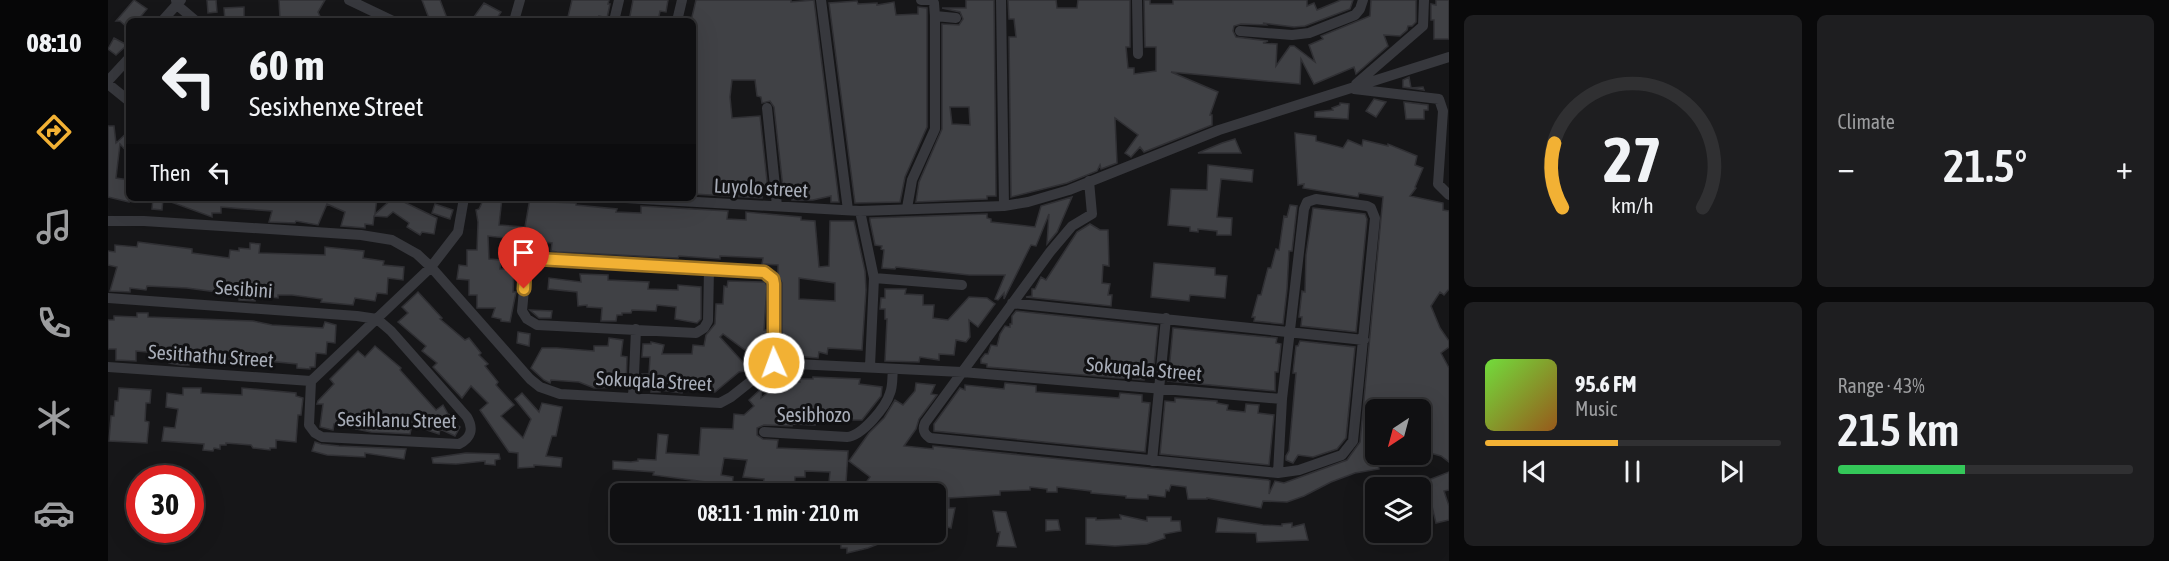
<!DOCTYPE html>
<html lang="en">
<head>
<meta charset="utf-8">
<style>
  :root { --surface:#101012; --page:#1e1e20; --text:#f1f3f6; --muted:#9c9d9f; --line:#303032; --accent:#f2b134 }
  body { margin:0; font-family:"Asap Condensed",sans-serif; background:var(--page); color:var(--text); height:100vh; display:flex; flex-direction:column; font-size:22px; white-space:nowrap }
  * { box-sizing:border-box; margin:0 }
  p { font-size:20px; color:var(--muted) }
  .icon { flex:none; width:33px; height:33px; fill:none; stroke:currentColor; stroke-width:2; stroke-linecap:round; stroke-linejoin:round }
  .map { position:relative; flex:1; overflow:hidden }
  .side { display:flex; flex-direction:column; gap:15px; padding:15px; background:#09090a; width:720px }
  .side>* { flex:none }
  .hud { position:absolute; left:18px; top:18px; width:570px; height:183px; border-radius:9px; box-shadow:0 6px 24px #0002,0 0 0 2px var(--line); background:#101012; color:var(--text); overflow:hidden }
  .needle { width:39px; rotate:216deg }
  .buttons { position:absolute; left:1257px; top:399px; display:grid; gap:12px }
  .buttons a { display:grid; place-items:center; width:66px; height:66px; border-radius:9px; background:var(--surface); box-shadow:0 6px 24px #0002,0 0 0 2px var(--line); font-size:30px }
  .speed { position:absolute; left:18px; top:465px; display:flex; gap:12px; font-size:30px; font-weight:700; text-align:center }
  .speed>* { display:grid; place-content:center; width:78px; height:78px; border-radius:50%; background:var(--surface); box-shadow:0 6px 24px #0002,0 0 0 2px var(--line); line-height:1 }
  .speed .limit { border:9px solid #d22; background:#fff; color:#111 }
  .pin { position:absolute; display:grid; place-items:center; width:51px; height:51px; color:#fff; margin:-62px -26px; border-radius:50% 50% 50% 0; rotate:-45deg; box-shadow:0 0 6px #0007 }
  .pin .icon { rotate:45deg }
  .me { position:absolute; width:66px; margin:-33px; rotate:358deg; stroke-linejoin:round; filter:drop-shadow(0 0 4px #0008) }
  .turn { display:flex; align-items:center; gap:21px; height:126px; padding:0 24px; font-size:27px }
  .turn .icon { width:78px; height:78px; stroke-width:2.5 }
  .turn b { display:block; font-size:42px; line-height:51px }
  .then { display:flex; align-items:center; height:57px; padding:0 24px; background:#0003; gap:12px; font-size:22px }
  .big { font-size:45px; font-weight:600; line-height:1.1 }
  .side .tile { flex:1; display:flex; flex-direction:column; justify-content:center; gap:9px; min-width:0; padding:0 21px; border-radius:9px; background:var(--page) }
  .side .dial { align-items:center; gap:0 }
  .dial svg { height:156px; overflow:visible; fill:none; stroke:var(--line); stroke-width:7; stroke-linecap:round; text-anchor:middle }
  .dial text { fill:var(--text); stroke:none }
  .song { display:flex; align-items:center; gap:18px }
  .cover { width:72px; height:72px; border-radius:9px; background:linear-gradient(135deg,hsl(100 70% 55%),hsl(30 70% 35%)) }
  .played { height:6px; border-radius:3px; background:linear-gradient(90deg,var(--accent) 45%,var(--line) 45%) }
  .keys { display:flex; justify-content:space-around; direction:ltr }
  .heat { display:flex; justify-content:space-between; align-items:center; font-size:33px; direction:ltr }
  .charge { height:9px; border-radius:4px; background:linear-gradient(90deg,#34c759 43%,var(--line) 0) }
  .side .tiles { flex:1; display:grid; gap:15px; grid-template-columns:repeat(2,1fr) }
  .trip { position:absolute; left:502px; top:483px; width:336px; height:60px; border-radius:9px; background:var(--surface); box-shadow:0 6px 24px #0002,0 0 0 2px var(--line); font-weight:600; line-height:60px; text-align:center }
  main { display:flex; flex:1; min-height:0 }
  .tab-bar { display:flex; flex-direction:column; width:108px; justify-content:space-around; align-items:center; background:#060607; color:var(--muted) }
  .tab-bar .icon { width:42px; height:42px }
  .tab-bar .current { color:var(--accent) }
  .tab-bar b { font-size:27px; color:var(--text) }
  .map>svg:first-child { display:block }
  .building { fill:#404145; stroke:#303034; stroke-width:1.5; fill-rule:evenodd }
  .lines { fill:none; stroke-linecap:round; stroke-linejoin:round }
  .minor { stroke:#37383d; stroke-width:10 }
  .route-casing { stroke:#9d7322; stroke-width:15 }
  .route { stroke:#f2b134; stroke-width:10 }
  .labels { text-anchor:middle; stroke-width:6; stroke-linejoin:round; paint-order:stroke }
  .street-label { font-size:20px; fill:#a8adb8; stroke:#111113 }
</style>
</head>
<body>
<main>
<nav class="tab-bar">
<b>08:10</b>
<svg class="icon current" aria-label="directions" viewBox="0 0 24 24"><path d="M12 3l9 9-9 9-9-9zM9 14v-3h6M13 9l2 2-2 2"/></svg>
<svg class="icon" aria-label="music" viewBox="0 0 24 24"><path d="M9 18V5l10-2v13"/><circle cx="6" cy="18" r="3"/><circle cx="16" cy="16" r="3"/></svg>
<svg class="icon" aria-label="phone" viewBox="0 0 24 24"><path d="M5 4h4l2 5-3 2q2 4 5 5l2-3 5 2v4C11 20 4 13 5 4z"/></svg>
<svg class="icon" aria-label="climate" viewBox="0 0 24 24"><path d="M12 3v18M4 7l16 10M4 17L20 7"/></svg>
<svg class="icon" aria-label="car" viewBox="0 0 24 24"><path d="M5 17H2v-5l4-1 3-4h7l3 4 3 1v5h-3M9 17h6M6 11h13"/><circle cx="7" cy="17" r="2"/><circle cx="17" cy="17" r="2"/></svg>
</nav>
<div class="map">
<svg width="1341" height="561" viewBox="0 0 1341 561">
  <rect width="100%" height="100%" fill="#161618"/>
  <path class="building" d="M26 0 39 9 29 21H21V29L12 21H8Z
    M99 0H108L109 12 100 13Z
    M171 0H217L210 12 214 21H198L197 18 172 19Z
    M314 0H332L340 21H322Z
    M464 0H501L500 4H502L499 18 491 16V21H459Z
    M525 0H560L558 12 552 11 550 21H521Z
    M588 0H683V2L706 0 731 202H723V196L705 200H684L683 190 675 188 666 107 662 101 654 103 653 97 649 96 647 80H624L622 97 624 118 652 116 659 181 657 194 654 193V198L585 194V21H583Z
    M858 0H886L888 196H879V199L808 202 811 182 834 129V24L851 25 855 19 852 12 834 8H858ZM842 107H861L862 125 844 124Z
    M900 0H948L949 8H969L970 0H1022V47H1018L1020 68H1026V74L1048 71V47H1037L1036 0H1042V4H1065V0H1199V6L1206 3 1209 10 1233 0H1245L1242 9 1197 26 1186 27 1155 23 1158 25 1133 24 1126 26 1125 31 1128 37 1160 41 1155 43 1169 44 1168 66 1182 46H1186L1207 62 1201 45 1215 39 1213 36 1262 16 1263 0H1308V22L1304 26H1300L1299 30 1292 36 1276 35 1280 46 1248 74 1246 67 1206 84 1193 59 1192 84 1063 72 1110 92 1102 115H1104V125L1036 152 1032 147 1023 157 1017 153 1030 135 1007 118 1009 163 993 169 992 165 989 171 959 183 903 197 901 37H908L906 19H901Z
    M1328 0H1341V39H1326V20H1323V4L1328 5Z
    M749 1 750 4 769 3V5L786 2 788 15 810 14V7L819 8V127L797 177 792 202 747 203 721 3Z
    M376 3 393 12 387 21H363Z
    M136 7V21H117L116 8Z
    M6 38 19 45 8 55 0 49Z
    M1301 77 1303 88 1315 87 1316 90 1295 87V80Z
    M1266 99 1278 102 1268 117 1258 111Z
    M1296 102 1320 105V110H1316V119H1298Z
    M1232 103 1241 104 1240 119 1207 117V112L1225 110 1224 108 1232 105Z
    M0 126H6L8 143 21 131V154L12 144 8 178 21 180V202L0 197Z
    M1187 133 1208 136V141L1235 148 1240 140 1254 146 1255 140 1280 146V144L1309 156 1307 165 1315 168 1307 187 1308 188 1302 196 1335 203V210L1341 211V289L1336 295 1332 292 1323 306 1332 328 1341 341V347L1333 353 1341 368V462L1333 456 1322 453 1323 438 1313 437 1315 425H1312V410H1268L1264 431H1266L1268 454H1307V464L1285 462 1284 466 1270 465 1271 469 1247 473 1223 482 1196 496 1179 502 1155 501 1153 508 1099 498V499H1080L1078 487 1063 485 1061 491 1058 490 1057 497 1040 495V499L1018 498V496L983 493V491L949 487V492H939V489L922 487V490L892 491V495L841 498V508H847L843 528 828 524V514L832 515 834 494H787L773 486 768 494H750L762 477 741 461 761 433 776 418 787 400 795 405 807 391 808 383 827 385 823 394 829 395 811 419 808 429 796 446 825 449V446L1160 480 1162 481 1161 494 1167 481 1176 483 1239 460 1252 442 1275 197 1251 193 1250 197 1195 188 1196 184 1190 185Z
    M1127 139 1133 153H1090L1114 143Z
    M1100 165 1145 170 1144 182 1113 179 1109 217 1124 218 1123 235H1109V231L1090 229V232L1082 231V227L1060 225 1063 189 1099 190Z
    M964 197 949 232 939 244 941 214 928 246 923 245 896 299V293L890 300 887 299 897 275H861L788 267 787 269 774 268 776 250 773 249 774 246 767 245 762 221V218L879 214V218L883 219V222L927 227 933 206Z
    M45 198H269L267 214 285 198H301L296 202 329 218 326 234 314 232 312 235 299 227 301 223 285 212 279 217 266 216 265 225 257 224V228L233 226 237 212 219 204 210 225 188 221 187 223 161 222 164 211 136 209 113 207V213H104V217L55 199 54 210 44 209Z
    M376 198H394L391 225 417 227 422 198H441V202L468 203V205L509 209 508 212 533 213V206L620 211 619 219 638 220V212L693 217V220L707 221 711 267 721 266 722 221H746L757 271 758 290 754 350 720 348 719 354 711 352 710 358 674 355V283L670 275V265L654 264 655 258 612 256V259L571 256 570 258 449 252 443 251 444 243 380 236 381 259 393 260 392 269H406L405 292H408L402 322 393 321V319L384 317 387 308H369V295H361V280L349 279 351 265 359 266V250H369L370 222 368 210 371 209ZM691 278 727 283V301L691 299Z
    M327 204 345 210 342 219 324 213Z
    M1182 205 1189 206 1184 251H1181L1179 289 1175 324 1146 321 1147 317H1144L1150 295H1153L1160 268H1163L1168 249 1171 250 1176 216 1179 217Z
    M1205 208 1257 214 1259 219 1248 332 1193 326 1194 317H1191L1194 291 1197 292 1198 255Z
    M982 224 992 230H1000L1001 266 995 265 994 283 1002 284 1000 295H1004L1003 306 918 297 924 296V289H927L933 277 938 280 969 232Z
    M30 242 84 249V253L121 258 122 250 131 251V248L142 249V243L152 244 151 253 217 255V247L256 251 255 258 276 261 275 265 296 267 295 280 280 278 279 294 269 293 267 301 247 298 245 305 213 302 214 299 184 295H170V298L147 295V301L131 300V295L79 288 39 286 38 290 22 288V292L2 291 9 267 0 265V251L7 252V245L29 247Z
    M1046 263 1107 268V275L1119 276 1117 298 1082 295 1081 301 1043 297Z
    M472 274 500 275V280L541 282 540 289 570 290V285L593 287V319L589 323 567 319 568 307 549 305 548 311 524 310 523 313H514V315H509L508 321H493L494 308 479 307V305L470 306 469 292 440 289 441 278 473 282Z
    M620 281 657 282 659 286 656 330H659V353L656 352V354L637 350 615 334 612 337 642 370 631 372 607 392 575 390 574 393 552 390V392H543L544 385H534V374H541L542 357H534L535 344H543V342L556 345 554 354H584L585 345 596 346 598 335 607 324 608 304H615L616 286 619 287Z
    M777 289H798L797 294 815 295V305H826L825 318 840 320 861 297 879 298 887 304 870 327 861 320 862 337 858 342 848 340 846 355 831 354V360L812 357 811 362 777 361 779 319H777V309H772L773 298H777Z
    M310 292 334 318 332 319 357 340 361 338 373 353 371 355 380 364 377 366 390 382 388 385 406 405 393 416 415 438 423 419 407 399 414 393 431 412 434 403 454 407 448 436H444L438 456 454 458 453 467 426 465V467L410 468V453L401 452 372 410 380 403 363 386 354 398 325 367 329 363 314 351 318 346 290 322 300 313 294 307Z
    M422 310 444 311 443 318H431Z
    M908 311 1050 326 1046 367 1038 366 1036 380 879 367V364L873 363V359L877 354H880L883 345 889 346 892 334 897 326 902 327V324H904V316Z
    M29 313H40V317L145 321 164 325 215 328 217 322 228 325 227 343 219 342 218 354 208 353 207 367H202V369L189 368V364L127 358V362L82 361 81 365H73L61 363V354L28 351V361L8 360V349H0V320H6V316L29 317Z
    M1065 328 1169 338 1168 343 1173 344 1170 372H1167V391L1060 381Z
    M410 332 422 334 421 346 409 343Z
    M501 338 515 340 513 356 519 357 518 387 486 388 471 382 443 380 442 383 436 380 423 368 434 348H449L486 351V346H500Z
    M1192 341 1247 347 1238 438 1229 449 1205 457 1190 455 1185 463 1178 460V456L1181 451 1188 373H1185L1188 346H1190Z
    M267 346 293 368 292 370 328 410 335 405 340 414 350 418 348 424 352 427 347 436 332 429 331 434 304 425 302 434 263 432 248 429 249 427 226 424 225 430 212 427 215 404H209L210 401 226 384 222 379 250 351 257 357Z
    M705 377 752 379 751 384 774 387 773 396 754 420H707V425L684 424V426L656 425 649 428V435L655 439 670 440 669 448 740 451 738 483 721 482 722 472 697 471V477H687L686 489 661 487 655 486 656 479 635 477 639 460 616 458 613 475 625 477 624 488 613 487V485L605 484V483L545 475 546 472 505 469V461L523 462 530 461V459L548 460 550 434 560 435 558 453 591 455 593 428 625 429 626 414 636 415 646 406 641 400 654 388 653 398 676 379 678 382H692L691 379H705Z
    M897 383 928 386V392L942 393 1011 398 1012 393 1034 395V402L1042 403 1037 452 826 431V424L852 388 857 390V385L896 389Z
    M11 388 43 390 42 403H38L37 421 41 422 39 443 1 441 3 416H6L7 401H10Z
    M75 388H93V393L134 395V388L188 393V396L195 398 193 415H190L188 442 168 440V448H162V450L145 448 143 445 118 443V445H112V449L106 448 105 451 95 450 96 444 54 441 56 427 67 428 70 409 58 407 59 393 75 395Z
    M1067 398 1109 401V403L1120 405 1119 410 1137 412 1138 404 1151 405 1150 413 1166 415 1161 465 1052 454 1057 401 1067 402Z
    M207 442 213 444 231 446 298 449 296 459 257 453V457L219 455 204 451Z
    M358 453 391 454 392 459 387 460V465L377 464V461L348 464 325 463 324 458Z
    M1341 472V490L1336 491 1341 506V520L1328 523 1318 481Z
    M885 511 898 512 908 547 889 546 892 532H889Z
    M1012 515 1039 521V517H1063V521H1072L1073 531 1056 534 1057 538 1039 544 1007 546 978 544V518H988V520L1013 519Z
    M1110 518 1155 525 1174 526V524L1184 523V527L1196 524 1200 540 1149 542 1148 533 1108 532Z
    M938 520H950L952 530 938 531Z
    M755 532 796 538 795 543 770 544 760 548 739 553V548H733V544L705 533Z"/>
  <g class="lines">
    <path class="minor" d="M68 0 69 5 88 21
      M241 0 285 21
      M713 0 740 210
      M813 0H823L826 3 827 16 848 18
      M893 0 896 206
      M1029 0 1030 54
      M54 21 73 0
      M406 21 412 0
      M506 21 511 0
      M569 21 574 0
      M1132 31 1184 35 1201 33 1247 15 1252 9 1255 0
      M0 81 21 58
      M0 84 21 101
      M1248 84 1315 26 1316 0
      M1246 89 1331 99 1335 111 1330 184 1341 195
      M659 108 669 206
      M981 181 984 214 964 226 942 252 817 423C814 430 816 434 822 438L1170 473 1191 470 1234 455 1245 441 1267 218 1263 208 1259 206 1208 199 1199 202 1196 209 1174 399 1170 473
      M517 198 752 211 896 206 920 202 961 190 1111 130 1341 57
      M799 208 804 180 827 129V16
      M752 211 766 278 762 366
      M0 221H36L253 235 284 240 309 254 323 267 422 379 432 387 452 394 612 403 623 397 666 363 854 372 1174 399
      M601 269 600 321 596 328 588 333 429 325 419 319 414 311 418 268 424 260 430 259 650 270 661 274 667 284 666 363
      M766 278 854 285
      M0 298 249 316 269 319 283 331 359 417C366 429 363 438 351 444L214 437 207 433 201 425 203 381 323 267 350 232 356 198
      M904 303 1256 340
      M0 367 203 381
      M525 398 528 329
      M656 432 739 437C754 436 778 407 782 393 785 386 784 377 785 369
      M1044 461 1058 318"/>
  </g>
  <g class="lines">
    <defs>
      <path id="route" d="M416 289C417 277 415 263 430 259L656 272 665 279 666 284V363"/>
    </defs>
    <use href="#route" class="route-casing"/>
    <use href="#route" class="route"/>
  </g>
  <g class="labels">
    <g class="street-label">
      <text transform="translate(653 188) rotate(3)" y="7">Luyolo street</text>
      <text transform="translate(136 289) rotate(4)" y="7">Sesibini</text>
      <text transform="translate(103 356) rotate(4)" y="7">Sesithathu Street</text>
      <text transform="translate(1036 369) rotate(5)" y="7">Sokuqala Street</text>
      <text transform="translate(546 381) rotate(3)" y="7">Sokuqala Street</text>
      <text x="706" y="422">Sesibhozo</text>
      <text transform="translate(289 420) rotate(1)" y="7">Sesihlanu Street</text>
    </g>
  </g>
</svg>
<div class="buttons">
<a><svg class="needle" viewBox="-14 -14 28 28"><path d="M0-13l5 13h-10z" fill="#e53935"/><path d="M0 13l5-13h-10z" fill="#9c9d9f"/></svg></a>
<a><svg class="icon" aria-label="layers" viewBox="0 0 24 24"><path d="M12 4l9 5-9 5-9-5zM3 14l9 5 9-5"/></svg></a>
</div>
<div class="speed"><div class="limit">30</div></div>
<div class="pin" style="left:416px;top:289px;background:#d93025"><svg class="icon" aria-label="arrive" viewBox="0 0 24 24"><path d="M6 21V4h12l-3 4 3 4H6"/></svg></div>
<svg class="me" style="left:666px;top:363px" viewBox="-20 -20 40 40"><circle r="17" fill="#f2b134" stroke="#fff" stroke-width="3"/><path d="M0-11L8 9 0 5-8 9z" fill="#fff"/></svg>
<div class="trip">08:11 · 1 min · 210 m</div>
<div class="hud">
<div class="turn"><svg class="icon" aria-label="left" viewBox="0 0 24 24"><path d="M17 20v-9H6M10 6l-5 5 5 5"/></svg><div><b>60 m</b>Sesixhenxe Street</div></div>
<div class="then">Then<svg class="icon" aria-label="left" viewBox="0 0 24 24"><path d="M17 20v-9H6M10 6l-5 5 5 5"/></svg></div>
</div>
</div>
<section class="side">
<div class="tiles">
<div class="tile dial"><svg viewBox="0 0 100 80">
<path d="M14 69A42 42 0 1 1 86 69"/>
<path d="M14 69A42 42 0 0 1 10 36" stroke="#f2b134"/>
<text x="50" y="56" font-size="32" font-weight="700">27</text>
<text x="50" y="72" font-size="11">km/h</text>
</svg></div>
<div class="tile"><p>Climate</p>
<div class="heat"><a>−</a><b class="big">21.5°</b><a>+</a></div>
</div>
<div class="tile">
<div class="song"><i class="cover"></i><div><b>95.6 FM</b><p>Music</p></div></div>
<div class="played"></div>
<div class="keys"><svg class="icon" aria-label="previous" viewBox="0 0 24 24"><path d="M18 5L8 12l10 7zM5 5v14"/></svg><svg class="icon" aria-label="pause" viewBox="0 0 24 24"><path d="M8 5v14M16 5v14"/></svg><svg class="icon" aria-label="next" viewBox="0 0 24 24"><path d="M6 5l10 7-10 7zM19 5v14"/></svg></div>
</div>
<div class="tile"><p>Range · 43%</p><b class="big">215 km</b><div class="charge"></div></div>
</div>
</section>
</main>
</body>
</html>
